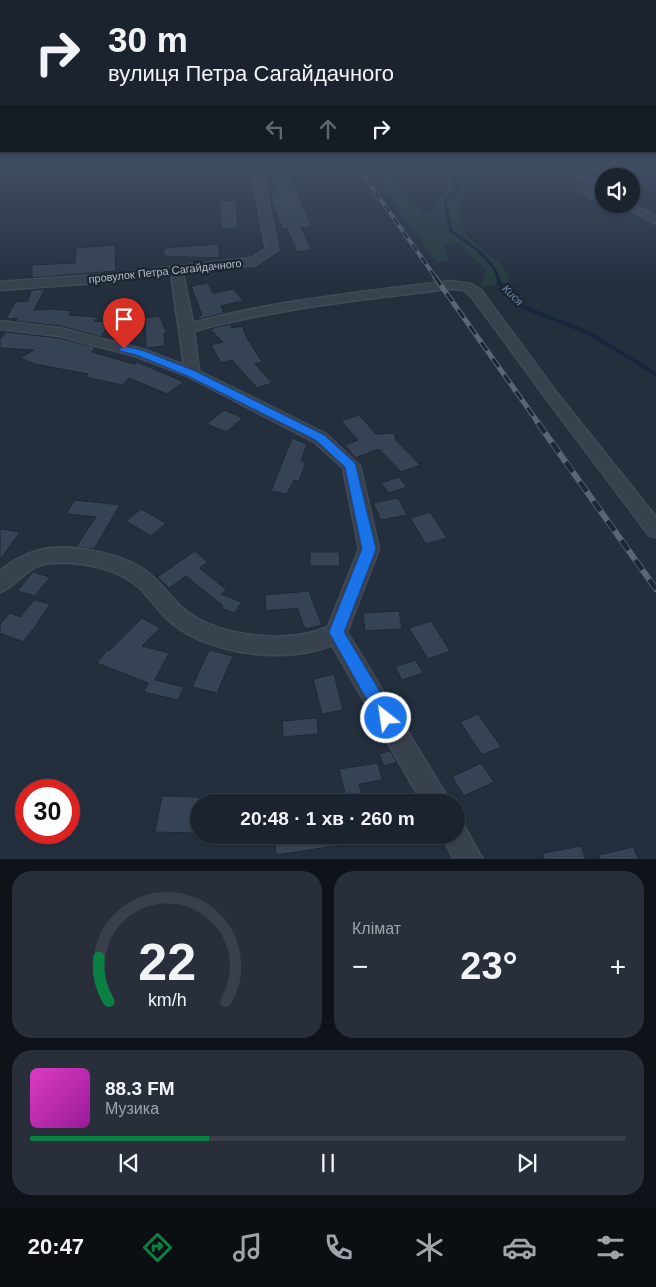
<!DOCTYPE html>
<html lang="uk">
<head>
<meta charset="utf-8">
<style>
  :root { --surface:#1b232e; --page:#282f3a; --text:#f1f3f6; --muted:#a0a4aa; --line:#39404a; --accent:#0b8043 }
  body { margin:0; font-family:Helvetica,sans-serif; background:var(--page); color:var(--text); height:100vh; display:flex; flex-direction:column; font-size:19px; white-space:nowrap }
  * { box-sizing:border-box; margin:0 }
  p { font-size:16px; color:var(--muted) }
  .icon { flex:none; width:28px; height:28px; fill:none; stroke:currentColor; stroke-width:2; stroke-linecap:round; stroke-linejoin:round }
  .map { position:relative; height:859px; overflow:hidden }
  .side { display:flex; flex-direction:column; gap:12px; padding:12px; background:#0f1319; flex:1 }
  .side>* { flex:none }
  .guide { position:absolute; left:0px; top:0px; width:656px; height:152px; box-shadow:0 1px 4px #0004,0 0 0 1px var(--line); background:#1b232e; color:var(--text); overflow:hidden }
  .buttons { position:absolute; left:595px; top:168px; display:grid; gap:10px }
  .buttons a { display:grid; place-items:center; width:45px; height:45px; border-radius:50%; background:var(--surface); box-shadow:0 1px 4px #0004,0 0 0 1px var(--line); font-size:25px }
  .speed { position:absolute; left:15px; top:779px; display:flex; gap:10px; font-size:25px; font-weight:700; text-align:center }
  .speed>* { display:grid; place-content:center; width:65px; height:65px; border-radius:50%; background:var(--surface); box-shadow:0 1px 4px #0004,0 0 0 1px var(--line); line-height:1 }
  .speed .limit { border:8px solid #d22; background:#fff; color:#111 }
  .pin { position:absolute; display:grid; place-items:center; width:42px; height:42px; color:#fff; margin:-51px -21px; border-radius:50% 50% 50% 0; rotate:-45deg; box-shadow:0 0 5px #0007 }
  .pin .icon { rotate:45deg }
  .me { position:absolute; width:55px; margin:-28px; rotate:330deg; stroke-linejoin:round; filter:drop-shadow(0 0 4px #0008) }
  .turn { display:flex; align-items:center; gap:18px; height:105px; padding:0 25px; font-size:22px }
  .turn .icon { width:65px; height:65px; stroke-width:2.5 }
  .turn b { display:block; font-size:35px; line-height:42px }
  .lanes { display:flex; align-items:center; height:48px; padding:0 25px; background:#0003; justify-content:center; gap:25px; direction:ltr }
  .lanes .off { opacity:.35 }
  .big { font-size:38px; font-weight:600; line-height:1.1 }
  .side .tile { flex:1; display:flex; flex-direction:column; justify-content:center; gap:8px; min-width:0; padding:0 18px; border-radius:20px; background:var(--page) }
  .side .dial { align-items:center; gap:0 }
  .dial svg { height:130px; overflow:visible; fill:none; stroke:var(--line); stroke-width:7; stroke-linecap:round; text-anchor:middle }
  .dial text { fill:var(--text); stroke:none }
  .song { display:flex; align-items:center; gap:15px }
  .cover { width:60px; height:60px; border-radius:8px; background:linear-gradient(135deg,hsl(310 70% 55%),hsl(300 70% 35%)) }
  .played { height:5px; border-radius:2px; background:linear-gradient(90deg,var(--accent) 30%,var(--line) 30%) }
  .keys { display:flex; justify-content:space-around; direction:ltr }
  .heat { display:flex; justify-content:space-between; align-items:center; font-size:28px; direction:ltr }
  .side .tiles { flex:1; display:grid; gap:12px; grid-template-columns:1fr 1fr }
  .tile:last-child { grid-column:span 2 }
  .trip { position:absolute; left:190px; top:794px; width:275px; height:50px; border-radius:25px; background:var(--surface); box-shadow:0 1px 4px #0004,0 0 0 1px var(--line); font-weight:600; line-height:50px; text-align:center }
  .tab-bar { display:flex; height:80px; justify-content:space-around; align-items:center; background:#0b0e12; color:var(--muted) }
  .tab-bar .icon { width:35px; height:35px }
  .tab-bar .on { color:var(--accent) }
  .tab-bar b { font-size:22px; color:var(--text) }
  .map>svg:first-child { display:block }
  .green { fill:#263c3f }
  .lines { fill:none; stroke-linecap:round; stroke-linejoin:round }
  .stream-far1 { stroke:#17263c; stroke-width:3 }
  .stream { stroke:#17263c; stroke-width:4 }
  .building { fill:#364354; stroke:#1f2835 }
  .minor-casing { stroke:#414a57; stroke-width:3 }
  .minor { fill:#38414e; fill-rule:evenodd }
  .rail-far2-casing { stroke:#5a6575; stroke-width:4 }
  .rail-far1-casing { stroke:#5a6575; stroke-width:5 }
  .rail-casing { stroke:#5a6575; stroke-width:6 }
  .rail-far2 { stroke:#1d2633; stroke-width:2.5; stroke-dasharray:8; stroke-linecap:butt }
  .rail-far1 { stroke:#1d2633; stroke-width:3; stroke-dasharray:10; stroke-linecap:butt }
  .rail { stroke:#1d2633; stroke-width:4.5; stroke-dasharray:12; stroke-linecap:butt }
  .route { fill:#1a73e8; stroke:#114b97 }
  .labels { text-anchor:middle; stroke-width:5; stroke-linejoin:round; paint-order:stroke }
  .far-street-label { font-size:11px; fill:#b4bcc9; stroke:#1d2633 }
  .far-water-label { font-size:11px; font-style:italic; fill:#6d86a8; stroke:#1d2633 }
</style>
</head>
<body>
<div class="map">
<svg width="656" height="860" viewBox="0 0 656 860">
  <rect width="100%" height="100%" fill="#242f3e"/>
  <path class="green" d="M368 166H384L421 212 431 214 447 189 440 172V166H461V177L470 186 457 204 465 235 502 265 510 282 480 287 487 270 457 243H446L444 248 449 261 436 262Z"/>
  <g class="lines">
    <path class="stream-far1" d="M450 166 449 170 458 188 445 201 451 231C466 241 494 260 498 278"/>
    <path class="stream" d="M498 277 499 283 523 307 589 333 656 374"/>
  </g>
  <path class="building" d="M291 177 312 227 301 228 312 250 297 252 287 229H282L272 202 271 193H275L272 178Z
    M591 187 604 195V199L591 201 574 189Z
    M236 200 238 228 221 229 219 201Z
    M218 244 220 258 164 256V248Z
    M115 245 116 271 32 278V265L75 263 76 248Z
    M208 283 213 293 234 289 243 301 221 306 224 313 200 319 197 316 202 315 191 286Z
    M45 289 34 310 52 309 72 311 69 315 98 317 94 321 110 322 101 337 60 326 15 321 18 318 6 319 15 302 28 301 31 290Z
    M159 316 167 333H164L165 346 146 348 145 318Z
    M230 324 232 328 242 326 247 338 262 362 255 364 272 383 257 388 232 360 221 363 211 345 223 342 210 329Z
    M6 332 59 338 95 347 92 352 134 364 137 362 184 382 167 394 129 378 122 385 85 377 88 374 35 364 20 358 34 350 0 348V339Z
    M224 410 243 418 226 432 207 424Z
    M359 415 376 434 394 433 396 440 420 465 401 472 379 449 355 458 345 445 358 440 341 421Z
    M292 438 307 444 301 461 306 462 299 481 294 480 287 494 271 491Z
    M399 477 407 487 389 493 381 483Z
    M398 498 407 515 381 520 373 503Z
    M75 500 120 505 94 549 76 547 96 517 66 514Z
    M141 509 166 523 151 536 126 521Z
    M430 512 447 538 426 544 410 518Z
    M0 529 20 532 0 560Z
    M195 551 208 562 199 568 227 590 221 594 242 602 234 613 222 608 223 606 186 576 169 588 157 577Z
    M310 552H339L340 566H310Z
    M33 572 50 577 35 596 17 591Z
    M309 591 322 625 305 629 297 608 266 611 265 595Z
    M34 600 50 604 37 623H38L23 642 0 633V624L10 613 20 617Z
    M399 611 402 629 365 631 363 613Z
    M142 618 160 628 142 646 169 653 155 680 184 687 178 700 144 692 148 683 97 663 107 650 109 651Z
    M431 621 450 651 428 659 409 628Z
    M209 650 233 656 217 693 192 687Z
    M416 660 423 673 402 680 395 667Z
    M334 674 343 710 322 714 313 679Z
    M478 714 501 747 482 755 460 722Z
    M317 718 318 734 283 737 282 721Z
    M390 751 397 762 384 766 379 754Z
    M378 763 382 780 359 784 364 802H347L339 769Z
    M481 763 494 782 464 796 452 777Z
    M162 796 199 797V833L155 832Z
    M274 835H362V842L276 855Z
    M581 846 586 860H544L543 853Z
    M633 847 639 860H600L599 855Z"/>
  <g class="lines">
    <defs>
      <path id="minor" d="M0 166H50L45 169 0 170Z
        M251 166H261L278 250 255 265 183 273 193 323C277 300 364 292 450 281L471 284 481 290 556 392 656 517V537L649 535 546 398 471 296 464 290 450 289C364 299 278 308 194 331L199 371 326 434 360 466 379 549 347 632 445 793 449 802H422L332 645C287 665 209 654 172 623 160 613 151 600 141 589 118 568 82 561 52 563 24 565 19 586 0 592V571C12 561 25 554 40 550 68 543 119 553 143 569 160 580 170 598 186 611 221 638 288 644 328 627L359 549 343 468 314 442 187 376 135 356 59 336 0 329V321L60 328 145 350 184 365 171 274 108 282 0 290V282L108 274 252 258 266 249Z
        M567 166H577L604 185V193L575 175Z
        M631 203 656 217V224L621 204Z
        M456 822 464 826 483 860H454L442 835H456Z"/>
    </defs>
    <use href="#minor" class="minor-casing"/>
    <use href="#minor" class="minor"/>
    <defs>
      <path id="rail-far2" d="M357 166 436 278"/>
      <path id="rail-far1" d="M435 277 539 424"/>
      <path id="rail" d="M538 423 656 589"/>
    </defs>
    <use href="#rail-far2" class="rail-far2-casing"/>
    <use href="#rail-far1" class="rail-far1-casing"/>
    <use href="#rail" class="rail-casing"/>
    <use href="#rail-far2" class="rail-far2"/>
    <use href="#rail-far1" class="rail-far1"/>
    <use href="#rail" class="rail"/>
  </g>
  <linearGradient id="sky" x2="0" y2="1"><stop stop-color="#141a22"/><stop offset="0.58" stop-color="#3f4d63"/><stop offset="1" stop-color="#3f4d63" stop-opacity="0"/></linearGradient>
  <rect width="656" height="286" fill="url(#sky)"/>
  <path class="route" d="M124 346 144 351 195 371 324 435 355 463 376 549 344 632 392 712 395 718 392 723 386 725 380 723 329 632 362 549 345 467 316 440 188 376 137 355 121 351 119 349Z"/>
  <g class="labels">
    <g class="far-street-label">
      <text transform="translate(165 271) rotate(-6)" y="4">провулок Петра Сагайдачного</text>
    </g>
    <g class="far-water-label">
      <text transform="translate(513 295) rotate(44)" y="4">Кися</text>
    </g>
  </g>
</svg>
<div class="buttons">
<a><svg class="icon" aria-label="sound" viewBox="0 0 24 24"><path d="M4 9h4l5-4v14l-5-4H4zM17 9q2 3 0 6"/></svg></a>
</div>
<div class="speed"><div class="limit">30</div></div>
<div class="pin" style="left:124px;top:349px;background:#d93025"><svg class="icon" aria-label="arrive" viewBox="0 0 24 24"><path d="M6 21V4h12l-3 4 3 4H6"/></svg></div>
<svg class="me" style="left:386px;top:718px" viewBox="-20 -20 40 40"><circle r="17" fill="#1a73e8" stroke="#fff" stroke-width="3"/><path d="M0-11L8 9 0 5-8 9z" fill="#fff"/></svg>
<div class="trip">20:48 · 1 хв · 260 m</div>
<div class="guide">
<div class="turn"><svg class="icon" aria-label="right" viewBox="0 0 24 24"><path d="M7 20v-9h11M14 6l5 5-5 5"/></svg><div><b>30 m</b>вулиця Петра Сагайдачного</div></div>
<div class="lanes"><svg class="icon off" aria-label="left" viewBox="0 0 24 24"><path d="M17 20v-9H6M10 6l-5 5 5 5"/></svg><svg class="icon off" aria-label="ahead" viewBox="0 0 24 24"><path d="M12 20V5M6 11l6-6 6 6"/></svg><svg class="icon" aria-label="right" viewBox="0 0 24 24"><path d="M7 20v-9h11M14 6l5 5-5 5"/></svg></div>
</div>
</div>
<section class="side">
<div class="tiles">
<div class="tile dial"><svg viewBox="0 0 100 80">
<path d="M14 69A42 42 0 1 1 86 69"/>
<path d="M14 69A42 42 0 0 1 8 42" stroke="#0b8043"/>
<text x="50" y="56" font-size="32" font-weight="700">22</text>
<text x="50" y="72" font-size="11">km/h</text>
</svg></div>
<div class="tile"><p>Клімат</p>
<div class="heat"><a>−</a><b class="big">23°</b><a>+</a></div>
</div>
<div class="tile">
<div class="song"><i class="cover"></i><div><b>88.3 FM</b><p>Музика</p></div></div>
<div class="played"></div>
<div class="keys"><svg class="icon" aria-label="previous" viewBox="0 0 24 24"><path d="M18 5L8 12l10 7zM5 5v14"/></svg><svg class="icon" aria-label="pause" viewBox="0 0 24 24"><path d="M8 5v14M16 5v14"/></svg><svg class="icon" aria-label="next" viewBox="0 0 24 24"><path d="M6 5l10 7-10 7zM19 5v14"/></svg></div>
</div>
</div>
</section>
<nav class="tab-bar">
<b>20:47</b>
<svg class="icon on" aria-label="directions" viewBox="0 0 24 24"><path d="M12 3l9 9-9 9-9-9zM9 14v-3h6M13 9l2 2-2 2"/></svg>
<svg class="icon" aria-label="music" viewBox="0 0 24 24"><path d="M9 18V5l10-2v13"/><circle cx="6" cy="18" r="3"/><circle cx="16" cy="16" r="3"/></svg>
<svg class="icon" aria-label="phone" viewBox="0 0 24 24"><path d="M5 4h4l2 5-3 2q2 4 5 5l2-3 5 2v4C11 20 4 13 5 4z"/></svg>
<svg class="icon" aria-label="climate" viewBox="0 0 24 24"><path d="M12 3v18M4 7l16 10M4 17L20 7"/></svg>
<svg class="icon" aria-label="car" viewBox="0 0 24 24"><path d="M5 17H2v-5l4-1 3-4h7l3 4 3 1v5h-3M9 17h6M6 11h13"/><circle cx="7" cy="17" r="2"/><circle cx="17" cy="17" r="2"/></svg>
<svg class="icon" aria-label="filters" viewBox="0 0 24 24"><path d="M4 7h16M4 17h16"/><circle cx="9" cy="7" r="2"/><circle cx="15" cy="17" r="2"/></svg>
</nav>
</body>
</html>
